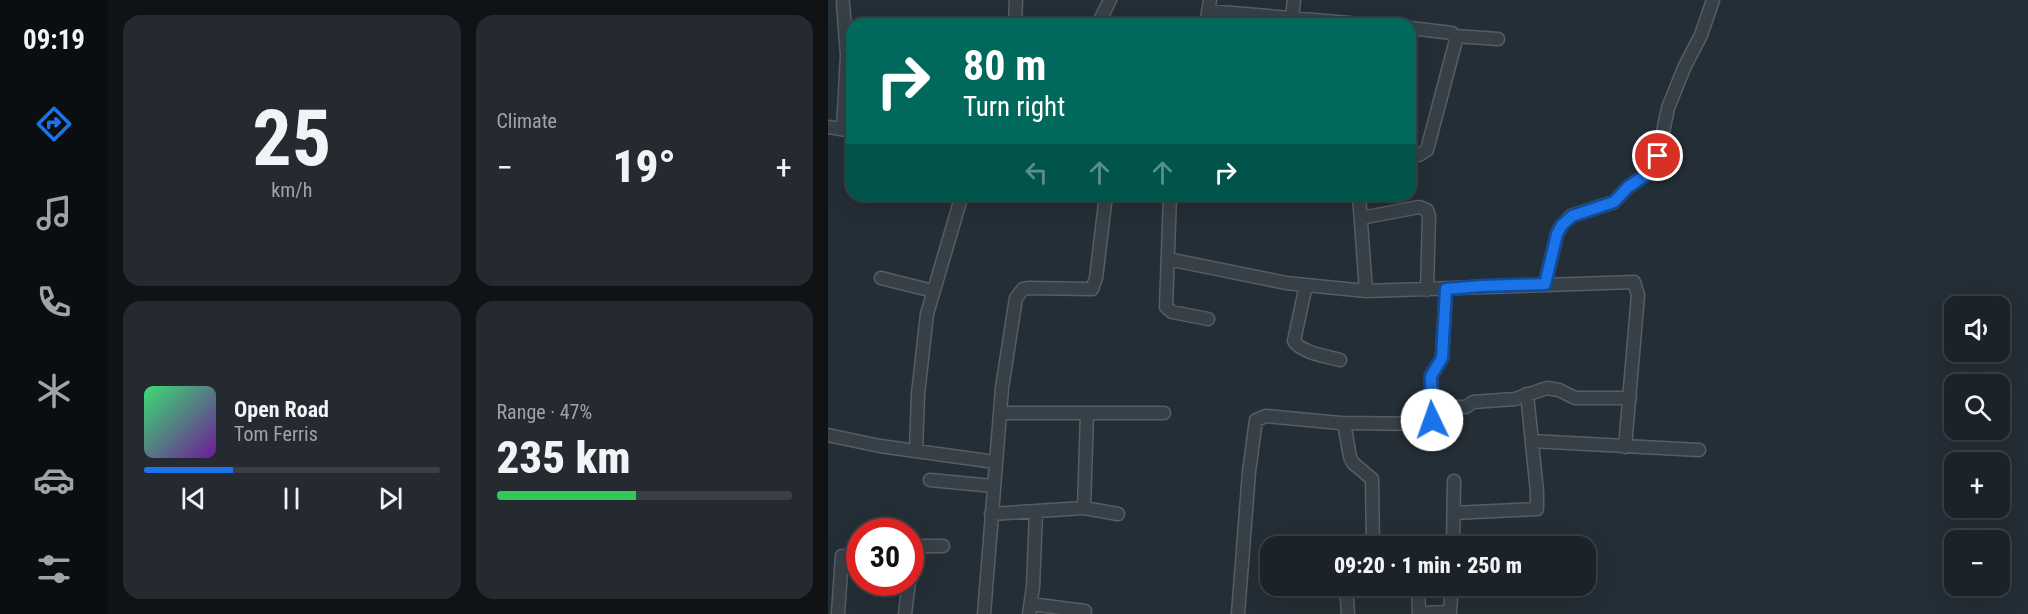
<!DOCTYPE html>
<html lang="en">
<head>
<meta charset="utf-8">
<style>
  :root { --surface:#1b2228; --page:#242a30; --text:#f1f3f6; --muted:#a0a4a8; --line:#393f45; --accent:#1a73e8 }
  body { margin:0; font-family:"Roboto Condensed",sans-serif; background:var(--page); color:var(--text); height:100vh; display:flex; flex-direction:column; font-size:22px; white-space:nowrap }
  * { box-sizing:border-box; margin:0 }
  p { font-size:20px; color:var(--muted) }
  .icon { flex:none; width:33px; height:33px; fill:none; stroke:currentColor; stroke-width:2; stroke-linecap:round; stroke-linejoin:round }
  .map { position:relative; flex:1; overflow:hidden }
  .sheet { display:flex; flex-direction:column; gap:15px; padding:15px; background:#0f1316; width:720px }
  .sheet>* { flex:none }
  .banner { position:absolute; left:18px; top:18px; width:570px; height:183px; border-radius:18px; box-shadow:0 6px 24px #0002,0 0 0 2px var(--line); background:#00695c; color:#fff; overflow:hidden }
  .controls { position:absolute; left:1116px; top:296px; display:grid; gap:12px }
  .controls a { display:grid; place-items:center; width:66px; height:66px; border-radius:12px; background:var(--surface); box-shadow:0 6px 24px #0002,0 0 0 2px var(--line); font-size:30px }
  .speed { position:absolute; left:18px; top:518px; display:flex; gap:12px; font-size:30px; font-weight:700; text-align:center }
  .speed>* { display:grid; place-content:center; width:78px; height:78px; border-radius:50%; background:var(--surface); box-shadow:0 6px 24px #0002,0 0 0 2px var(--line); line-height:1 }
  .speed .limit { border:9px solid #d22; background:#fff; color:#111 }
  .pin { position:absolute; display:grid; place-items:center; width:51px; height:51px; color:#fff; margin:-26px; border:3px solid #fff; border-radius:50%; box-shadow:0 2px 6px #0007 }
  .me { position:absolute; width:66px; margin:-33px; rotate:357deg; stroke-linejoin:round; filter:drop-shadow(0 0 4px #0008) }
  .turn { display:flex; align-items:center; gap:21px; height:126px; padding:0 18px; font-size:27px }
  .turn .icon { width:78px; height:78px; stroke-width:2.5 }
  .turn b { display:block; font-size:42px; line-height:51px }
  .lanes { display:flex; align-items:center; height:57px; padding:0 18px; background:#0003; justify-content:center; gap:30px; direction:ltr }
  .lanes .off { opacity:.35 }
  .big { font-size:45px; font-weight:800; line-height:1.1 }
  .sheet .tile { flex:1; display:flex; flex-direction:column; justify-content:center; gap:9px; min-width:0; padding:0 21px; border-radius:18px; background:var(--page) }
  .sheet .dial { align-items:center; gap:0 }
  .dial b { font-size:78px; line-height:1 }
  .song { display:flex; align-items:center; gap:18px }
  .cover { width:72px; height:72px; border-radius:9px; background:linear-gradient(135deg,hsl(140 70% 55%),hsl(280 70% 35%)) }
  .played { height:6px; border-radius:3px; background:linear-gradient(90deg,var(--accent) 30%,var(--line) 30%) }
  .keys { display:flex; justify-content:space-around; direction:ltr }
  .heat { display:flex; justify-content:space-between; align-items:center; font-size:33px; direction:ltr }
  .charge { height:9px; border-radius:4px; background:linear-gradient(90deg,#34c759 47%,var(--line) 0) }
  .sheet .tiles { flex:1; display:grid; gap:15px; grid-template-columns:repeat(2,1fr) }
  .trip { position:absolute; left:432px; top:536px; width:336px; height:60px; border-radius:18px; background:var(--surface); box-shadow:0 6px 24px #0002,0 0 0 2px var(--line); font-weight:800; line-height:60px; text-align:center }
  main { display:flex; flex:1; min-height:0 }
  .tabs { display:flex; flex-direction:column; width:108px; justify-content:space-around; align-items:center; background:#0b0e10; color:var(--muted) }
  .tabs .icon { width:42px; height:42px }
  .tabs .active { color:var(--accent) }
  .tabs b { font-size:27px; color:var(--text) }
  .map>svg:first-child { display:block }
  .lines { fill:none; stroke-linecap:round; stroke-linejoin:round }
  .street-casing { stroke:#555e64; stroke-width:15 }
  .street { stroke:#374047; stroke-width:12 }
  .route-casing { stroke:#114b97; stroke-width:15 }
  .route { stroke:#1a73e8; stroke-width:10 }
</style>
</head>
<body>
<main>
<nav class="tabs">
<b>09:19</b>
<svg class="icon active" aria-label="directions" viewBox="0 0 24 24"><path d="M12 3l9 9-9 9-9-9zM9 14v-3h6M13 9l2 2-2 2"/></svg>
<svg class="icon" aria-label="music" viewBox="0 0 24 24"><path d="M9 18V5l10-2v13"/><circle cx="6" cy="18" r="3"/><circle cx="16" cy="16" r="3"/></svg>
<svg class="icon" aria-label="phone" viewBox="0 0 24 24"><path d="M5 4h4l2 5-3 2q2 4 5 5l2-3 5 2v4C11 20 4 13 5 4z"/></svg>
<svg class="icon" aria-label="climate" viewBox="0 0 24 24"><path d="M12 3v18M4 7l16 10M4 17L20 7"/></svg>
<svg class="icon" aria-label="car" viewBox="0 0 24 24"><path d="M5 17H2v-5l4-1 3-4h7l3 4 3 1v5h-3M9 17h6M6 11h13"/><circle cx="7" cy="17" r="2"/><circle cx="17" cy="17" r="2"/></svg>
<svg class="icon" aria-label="filters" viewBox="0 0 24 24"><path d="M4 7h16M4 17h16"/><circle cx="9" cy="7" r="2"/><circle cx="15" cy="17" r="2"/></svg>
</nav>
<section class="sheet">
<div class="tiles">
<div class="tile dial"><b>25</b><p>km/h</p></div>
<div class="tile"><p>Climate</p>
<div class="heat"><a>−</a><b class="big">19°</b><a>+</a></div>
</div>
<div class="tile">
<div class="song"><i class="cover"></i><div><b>Open Road</b><p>Tom Ferris</p></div></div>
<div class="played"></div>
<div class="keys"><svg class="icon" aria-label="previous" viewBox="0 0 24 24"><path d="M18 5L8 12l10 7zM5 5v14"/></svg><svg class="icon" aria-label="pause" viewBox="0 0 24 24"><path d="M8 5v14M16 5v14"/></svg><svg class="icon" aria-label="next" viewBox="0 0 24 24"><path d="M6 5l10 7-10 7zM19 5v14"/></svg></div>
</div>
<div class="tile"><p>Range · 47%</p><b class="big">235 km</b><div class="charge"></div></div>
</div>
</section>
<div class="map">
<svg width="1200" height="614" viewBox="0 0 1200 614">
  <rect width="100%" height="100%" fill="#242e36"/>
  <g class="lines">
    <defs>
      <path id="street" d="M15 3 19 55 15 129
        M381 11 533 24
        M464 18 466 0
        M187 24 188 0
        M270 24 282 0
        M378 24 382 0
        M582 28 624 33 628 40 599 150 591 155H582
        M627 36 670 39
        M0 127 24 131
        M342 195 338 307 344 312 380 319
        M531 195 538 291
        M533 218 591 207 599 210 601 216 599 290
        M340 259 458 283 538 291 806 282 810 295 797 447
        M53 278 105 291
        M717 284 729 234 734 225 743 216 786 202 800 187 825 170 830 156 840 108 856 68 873 35 885 0
        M478 285 466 341C474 353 498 356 512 360
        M604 407H638L645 402 687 399 719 388 731 390 747 398H802
        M172 413H336
        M516 423 522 457 525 463 544 479 545 546
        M0 435 52 446 167 462
        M704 441 871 450
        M88 450 90 394 99 314 134 195
        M102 480 165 486
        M256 508 259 413
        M626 513 709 509V492L699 394
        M163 514 256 508 290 514
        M625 546 626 481
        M82 572 86 554 91 546H115
        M588 585 590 589 591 614
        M519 599 520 614
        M203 604 257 611
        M591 613 622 612 624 585
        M10 614 14 556
        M77 614 81 582
        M156 614 174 388 188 298 195 289 201 288 264 289 268 278 278 195
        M201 614 205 587 208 511
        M410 614 421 472 428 420 438 416 512 423 603 424 604 421 603 376 614 358 618 289"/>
    </defs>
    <use href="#street" class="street-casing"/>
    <use href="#street" class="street"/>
  </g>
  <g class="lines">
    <defs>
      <path id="route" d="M604 420 603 376 614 358 618 289 655 286 717 284 729 234 734 225 744 216 786 202 800 187 825 170 830 156"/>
    </defs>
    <use href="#route" class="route-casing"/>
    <use href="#route" class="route"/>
  </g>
</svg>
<div class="controls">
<a><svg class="icon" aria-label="sound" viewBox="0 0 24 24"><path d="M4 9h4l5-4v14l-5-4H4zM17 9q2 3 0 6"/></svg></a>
<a><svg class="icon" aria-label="search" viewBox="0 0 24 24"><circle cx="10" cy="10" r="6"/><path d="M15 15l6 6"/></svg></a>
<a>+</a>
<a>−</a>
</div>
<div class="speed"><div class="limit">30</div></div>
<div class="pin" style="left:830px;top:156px;background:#d93025"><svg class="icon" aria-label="arrive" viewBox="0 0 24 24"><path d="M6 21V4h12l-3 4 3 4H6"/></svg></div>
<svg class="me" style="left:604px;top:420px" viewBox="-20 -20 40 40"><circle r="19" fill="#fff"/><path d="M0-13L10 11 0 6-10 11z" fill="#1a73e8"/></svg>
<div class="trip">09:20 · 1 min · 250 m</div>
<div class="banner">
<div class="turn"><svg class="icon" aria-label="right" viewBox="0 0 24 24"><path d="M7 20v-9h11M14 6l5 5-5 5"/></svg><div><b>80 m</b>Turn right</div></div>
<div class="lanes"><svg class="icon off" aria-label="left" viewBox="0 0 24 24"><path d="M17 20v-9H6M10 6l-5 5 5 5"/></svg><svg class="icon off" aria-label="ahead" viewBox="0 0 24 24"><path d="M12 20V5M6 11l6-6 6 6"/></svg><svg class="icon off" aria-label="ahead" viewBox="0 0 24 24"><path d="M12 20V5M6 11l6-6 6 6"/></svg><svg class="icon" aria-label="right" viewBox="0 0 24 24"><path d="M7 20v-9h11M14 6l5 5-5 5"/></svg></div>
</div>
</div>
</main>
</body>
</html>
